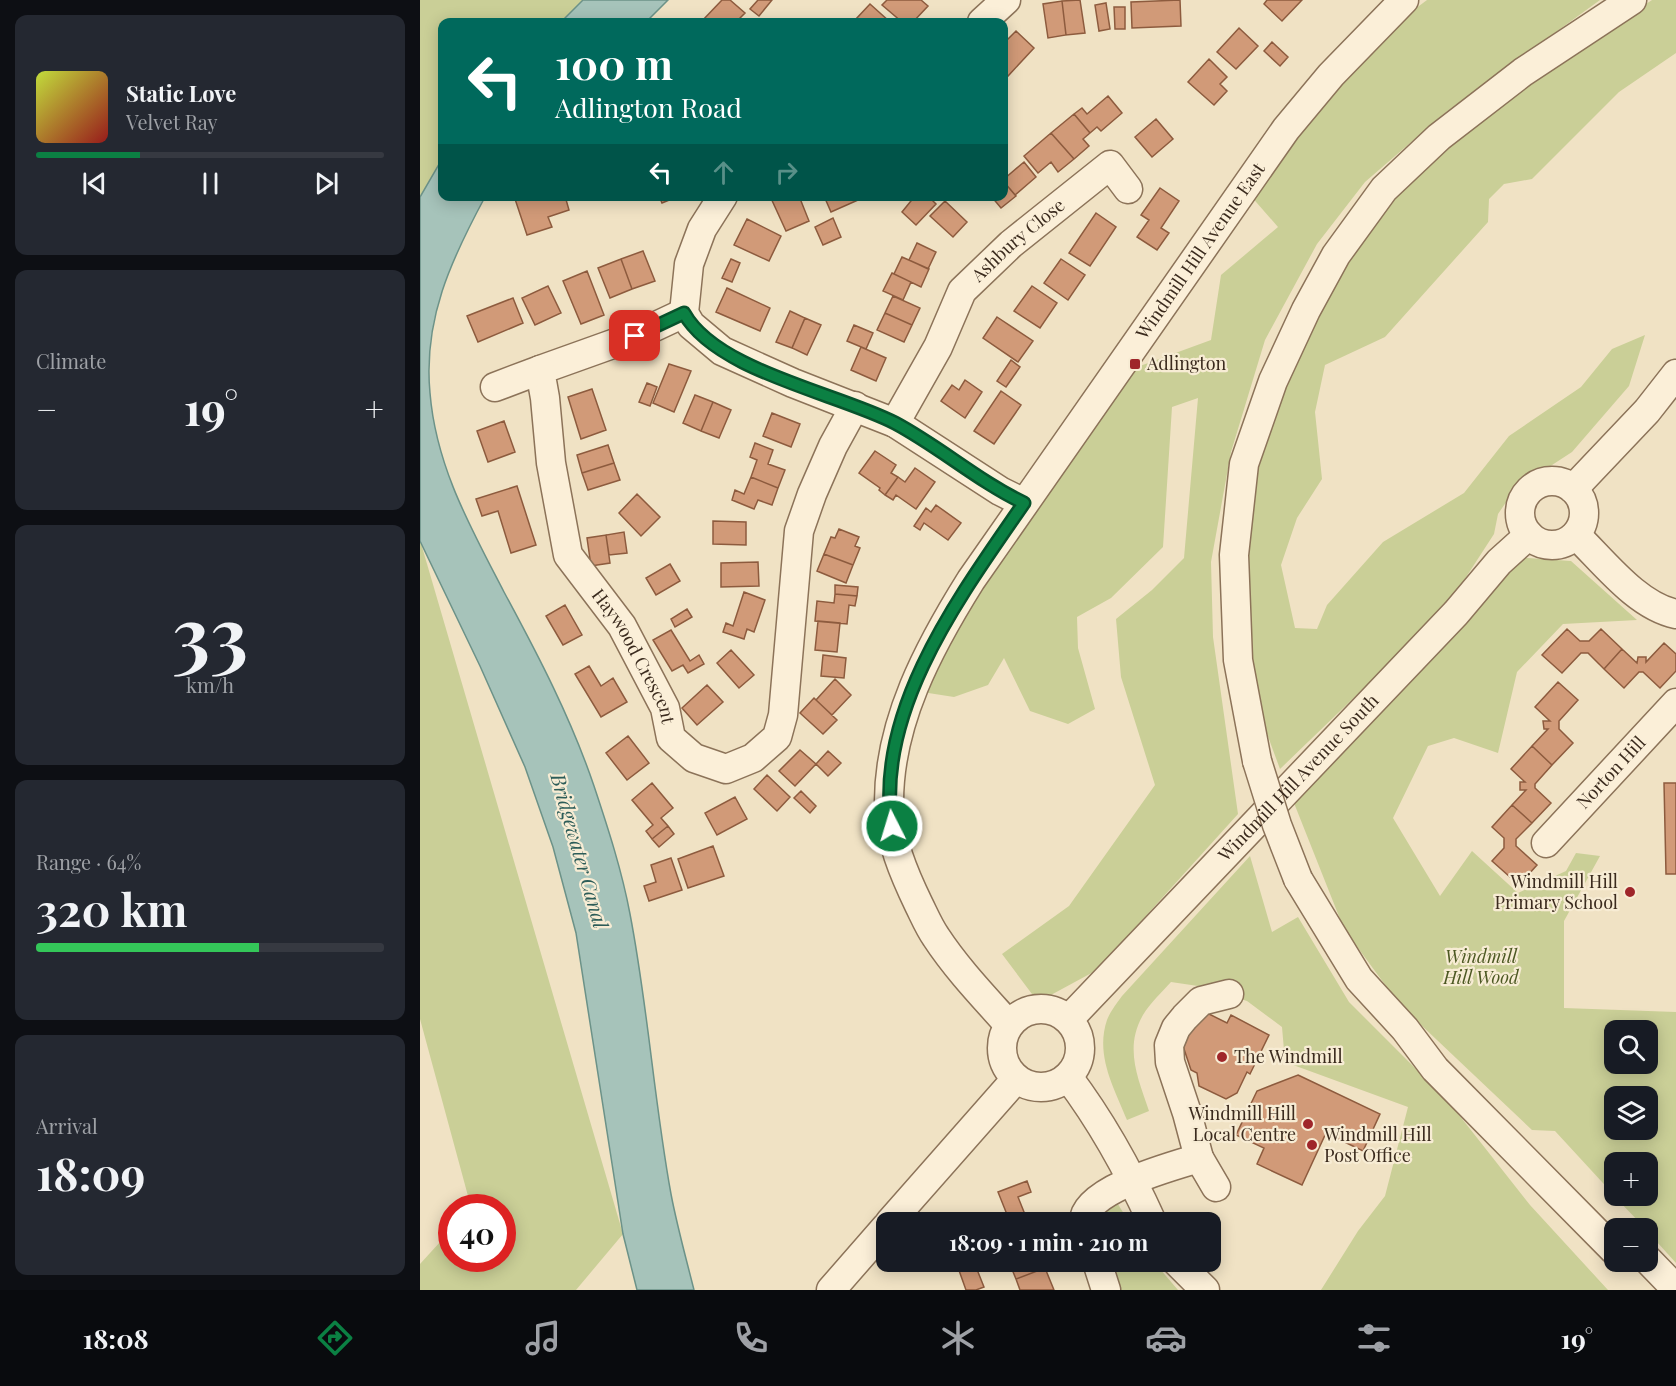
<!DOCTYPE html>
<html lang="en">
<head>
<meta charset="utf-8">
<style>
  :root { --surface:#171b24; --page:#242831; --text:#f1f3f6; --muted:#9ea1a6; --line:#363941; --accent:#0b8043 }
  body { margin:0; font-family:"Playfair Display",serif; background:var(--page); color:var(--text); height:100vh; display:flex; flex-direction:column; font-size:22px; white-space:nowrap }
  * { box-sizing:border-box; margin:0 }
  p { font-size:20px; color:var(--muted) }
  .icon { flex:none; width:33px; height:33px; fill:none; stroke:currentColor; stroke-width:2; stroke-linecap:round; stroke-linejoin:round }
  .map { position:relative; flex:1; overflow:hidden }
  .drawer { display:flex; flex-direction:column; gap:15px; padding:15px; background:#0d0f14; width:420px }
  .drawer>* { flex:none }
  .top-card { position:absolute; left:18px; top:18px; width:570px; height:183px; border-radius:12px; box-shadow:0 3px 15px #0003; background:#00695c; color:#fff; overflow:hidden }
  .fabs { position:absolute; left:1184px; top:1020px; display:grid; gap:12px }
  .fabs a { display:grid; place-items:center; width:54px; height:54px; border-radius:12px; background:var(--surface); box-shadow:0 3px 15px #0003; font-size:30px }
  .speed { position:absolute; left:18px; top:1194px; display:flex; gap:12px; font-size:30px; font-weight:700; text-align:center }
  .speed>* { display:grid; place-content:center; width:78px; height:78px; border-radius:50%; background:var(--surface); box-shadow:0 3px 15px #0003; line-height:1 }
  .speed .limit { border:9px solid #d22; background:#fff; color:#111 }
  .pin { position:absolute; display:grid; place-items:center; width:51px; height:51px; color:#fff; margin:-26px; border-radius:12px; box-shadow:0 3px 9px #0006 }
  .me { position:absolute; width:66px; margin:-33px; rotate:355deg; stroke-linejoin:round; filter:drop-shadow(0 0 4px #0008) }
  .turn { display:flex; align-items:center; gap:21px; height:126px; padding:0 18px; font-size:27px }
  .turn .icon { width:78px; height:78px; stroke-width:2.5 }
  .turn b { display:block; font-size:42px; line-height:51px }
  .lanes { display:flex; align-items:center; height:57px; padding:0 18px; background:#0003; justify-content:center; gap:30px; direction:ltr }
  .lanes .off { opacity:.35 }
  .big { font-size:45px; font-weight:700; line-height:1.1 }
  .drawer .widget { flex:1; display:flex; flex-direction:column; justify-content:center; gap:9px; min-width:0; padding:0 21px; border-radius:12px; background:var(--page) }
  .drawer .dial { align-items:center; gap:0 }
  .dial b { font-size:78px; line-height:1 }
  .song { display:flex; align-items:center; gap:18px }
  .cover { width:72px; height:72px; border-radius:9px; background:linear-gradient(135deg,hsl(70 70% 55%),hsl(0 70% 35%)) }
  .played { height:6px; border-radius:3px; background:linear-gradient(90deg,var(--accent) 30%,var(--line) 30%) }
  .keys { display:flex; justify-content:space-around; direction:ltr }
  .heat { display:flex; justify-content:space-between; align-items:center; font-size:33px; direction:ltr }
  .charge { height:9px; border-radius:4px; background:linear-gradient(90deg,#34c759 64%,var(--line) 0) }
  .trip { position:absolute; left:456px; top:1212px; width:345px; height:60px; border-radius:12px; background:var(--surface); box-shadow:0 3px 15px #0003; font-weight:700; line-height:60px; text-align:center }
  .menu { display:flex; height:96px; justify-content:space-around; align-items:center; background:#090b0e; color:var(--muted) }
  .menu .icon { width:42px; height:42px }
  .menu .current { color:var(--accent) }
  .menu b { font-size:27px; color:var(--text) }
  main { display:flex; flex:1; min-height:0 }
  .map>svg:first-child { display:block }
  .green { fill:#cacf97; fill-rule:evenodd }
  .water { fill:#a6c3ba; stroke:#6c9288; stroke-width:1.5 }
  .building { fill:#d19a78; stroke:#8d5b3e; stroke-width:1.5 }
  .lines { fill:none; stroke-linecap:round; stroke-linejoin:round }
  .minor-casing { stroke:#8c7359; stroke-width:31 }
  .minor { stroke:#fbefd8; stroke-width:28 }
  .minor-bridge-casing { stroke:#8c7359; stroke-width:31; stroke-linecap:butt }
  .minor-bridge { stroke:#fbefd8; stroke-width:28 }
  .route-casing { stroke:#07532c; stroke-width:15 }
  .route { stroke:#0b8043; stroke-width:10 }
  .poi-dot { fill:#9f262a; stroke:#f7ecd4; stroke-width:2 }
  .labels { text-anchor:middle; stroke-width:4.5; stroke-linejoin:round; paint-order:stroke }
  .street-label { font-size:18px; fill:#3b2b1e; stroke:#f7ecd4 }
  .poi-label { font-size:18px; fill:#3b2b1e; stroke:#f7ecd4; text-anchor:start }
  .park-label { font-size:18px; font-style:italic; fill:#4d5923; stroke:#f7ecd4 }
  .water-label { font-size:20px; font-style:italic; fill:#2c5c58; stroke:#f7ecd4 }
</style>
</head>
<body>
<main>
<section class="drawer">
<div class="widget">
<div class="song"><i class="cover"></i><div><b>Static Love</b><p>Velvet Ray</p></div></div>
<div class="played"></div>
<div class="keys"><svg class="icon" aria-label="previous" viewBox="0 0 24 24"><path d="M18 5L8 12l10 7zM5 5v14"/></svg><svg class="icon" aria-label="pause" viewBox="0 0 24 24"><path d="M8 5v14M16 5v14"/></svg><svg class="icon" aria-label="next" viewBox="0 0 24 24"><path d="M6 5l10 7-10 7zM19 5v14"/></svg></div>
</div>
<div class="widget"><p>Climate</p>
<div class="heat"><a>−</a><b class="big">19°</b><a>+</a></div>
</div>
<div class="widget dial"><b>33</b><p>km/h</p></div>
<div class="widget"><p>Range · 64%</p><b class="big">320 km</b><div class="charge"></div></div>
<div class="widget"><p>Arrival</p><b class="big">18:09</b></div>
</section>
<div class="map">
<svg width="1256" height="1290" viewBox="0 0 1256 1290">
  <rect width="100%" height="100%" fill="#f0e2c4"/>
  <path class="green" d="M0 0H163L141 22H22V159L0 197Z
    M1007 0H1180L1026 112 945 182 897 244 845 340 811 452 791 562 793 637 818 814 677 970 618 1002 582 954 649 906 735 785 701 677 696 619 732 590 764 558 778 398 752 407 743 547 691 598 657 617 658 648 675 709 648 724 610 711 584 658 568 685 534 697 502 692 540 614 709 370 791 340 801 275 858 227 830 195 889 114 967 30Z
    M1232 0H1256V53L1199 92 1112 179 1084 184 1069 199 1068 222 965 337 905 365 895 412 902 479 877 518 861 565 875 628 897 629 907 605 963 542 1044 493 1089 436 1161 387 1192 349 1225 335 1209 386 1152 452 1095 489 1078 514 1074 534 1039 588 974 659 860 769 836 704 823 614 837 454 909 281 961 209 1019 149 1092 93Z
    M0 540 203 1234 156 1290H0V1264L31 1230 32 1258H82V1208L51 1207 0 1019Z
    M1095 557 1151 561 1217 620 1143 624 1097 672 1078 753 1034 738 1008 746 973 818 1020 896 1052 851 1098 893 1146 871 1156 853 1180 856 1144 921V1008L1256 1012V1263L1227 1231V1228H1225L1194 1196H1227V1162H1194V1195L1135 1131 1112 1130 980 1005 924 929 872 798ZM1194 1030H1227V1064H1194ZM1194 1096H1227V1130H1194Z
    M830 856 852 932 878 917 929 1002 1028 1101 1110 1205 1188 1290H901L938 1231 965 1196 988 1107 865 1062 862 1027 827 1001 778 986 751 982C742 992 730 1003 723 1015 704 1048 718 1078 729 1111L707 1120C694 1088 675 1055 687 1020 690 1012 697 1003 702 996Z
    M696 1201 709 1222H675Z
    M688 1262H734L758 1290H698Z"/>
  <path class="water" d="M163 0H248L226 22H141Z
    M22 159V196L65 197C31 260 3 320 10 393 16 467 51 528 84 592 118 655 151 718 174 786 188 828 202 871 210 914 228 1007 234 1101 251 1194 257 1226 266 1258 274 1290H217L203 1234 156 933 133 847 105 767 60 666 0 541V197Z"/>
  <path class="building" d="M302 0H310L325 13 316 22H281Z
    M338 0H352L339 16 330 9Z
    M467 0H501L508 6 493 22H482L462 5Z
    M660 0 665 33 646 35 642 1Z
    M760 0 761 26 712 28 711 2Z
    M847 0H882L862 21 844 4Z
    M642 1 646 35 628 38 623 4Z
    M686 3 690 29 679 31 675 5Z
    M450 4 470 22H440L436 19Z
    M694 7H705V29H695Z
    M819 28 838 46 816 69 797 52Z
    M596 31 614 48 588 76 584 71V43Z
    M852 42 868 57 860 66 844 51Z
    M789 59 807 77 800 84 807 91 794 105 768 82Z
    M688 96 702 113 681 131 677 127 670 133 654 114 662 108 667 114Z
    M654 114 670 133 663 139 669 146 654 159 631 133Z
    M736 119 753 139 732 157 715 137Z
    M631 133 654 159 638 172 631 162 618 173 604 156Z
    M604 162 616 177 595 195 584 182V179Z
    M584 182 596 196 581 208 571 196H584Z
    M740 188 759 201 741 228 749 233 737 250 717 237 729 220 721 215Z
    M102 196H145L149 210 128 217 132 227 107 235 95 199Z
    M239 196H259L242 203Z
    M350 196H379L389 221 366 231Z
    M404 196H447L411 212Z
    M495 196H508L516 204 496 225 482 212Z
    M525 201 547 222 533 237 510 216Z
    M676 213 696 227 670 266 649 253Z
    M413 218 421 237 403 245 395 227Z
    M327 219 361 236 349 261 314 245Z
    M497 243 516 252 508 269 489 260Z
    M223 251 235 281 212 289 201 259Z
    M482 257 509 269 501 287 474 274Z
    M201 259 212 289 190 298 178 268Z
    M311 259 320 263 312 282 302 278Z
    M641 259 665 275 648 300 624 283Z
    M167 271 184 315 161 324 143 281Z
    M472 273 491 282 483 300 463 291Z
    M128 286 141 313 115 325 102 298Z
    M612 286 637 303 620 328 594 311Z
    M307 288 350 308 340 331 296 312Z
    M473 296 500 308 492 325 465 313Z
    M93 298 103 323 58 342 47 316Z
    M370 311 385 318 372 348 356 342Z
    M465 313 492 325 484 342 457 330Z
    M577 317 613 341 598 362 563 338Z
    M385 318 401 325 387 355 372 348Z
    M434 325 453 333 446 349 427 341Z
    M441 347 466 358 456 381 431 370Z
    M591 360 600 367 586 387 577 381Z
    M249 364 271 371 254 412 233 403Z
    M545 380 562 392 545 418 521 401 532 385 539 390Z
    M227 383 237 387 230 406 219 402Z
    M172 389 186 430 161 439 148 397Z
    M581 391 601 405 574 444 554 431Z
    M275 395 293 402 281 431 263 423Z
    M293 402 311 410 299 438 281 431Z
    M352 413 380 424 371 447 343 436Z
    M84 421 95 452 68 462 57 431Z
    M335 443 353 450 348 464 365 470 358 488 331 477 337 460 330 457Z
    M188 445 194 463 162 473 157 455Z
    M455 451 476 465 471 473 478 477 465 495 459 490 460 488 439 473Z
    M194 463 200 480 168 490 162 473Z
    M495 468 515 482 496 509 476 495 473 500 465 495 478 477 485 482Z
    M331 477 358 488 352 505 338 500 334 509 312 500 315 490 324 494Z
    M97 486 116 545 91 553 78 511 62 516 56 499Z
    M217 494 240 517 221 536 199 513Z
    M516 505 541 523 528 540 504 523 500 530 494 526 506 508 511 512Z
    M293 521 326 522V545L293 544Z
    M419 529 439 537 435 546 440 548 433 565 404 554 411 537 415 538Z
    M204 532 207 553 189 555 186 535Z
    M186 535 190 563 171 566 167 538Z
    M404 554 433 565 426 583 397 571Z
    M338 562 339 586 301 587V563Z
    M250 564 260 581 236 595 226 578Z
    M415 585 438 587 437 596 415 594Z
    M324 592 345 600 334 632 327 629 324 639 303 632 306 623 313 626Z
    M415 594 437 596 435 606 429 605 427 624 395 621 397 601 414 603Z
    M145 605 162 635 143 645 126 616Z
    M267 609 272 617 255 627 251 619Z
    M398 621 420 623 417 652 395 650Z
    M1147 629 1160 641H1169L1181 629 1202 649 1184 669 1168 653H1161L1142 673 1122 655Z
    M251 630 270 661 279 655 284 664 268 673 263 665 252 671 233 640Z
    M1244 643 1256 654V671L1240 688 1223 672H1219L1204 688 1184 669 1202 649 1217 663 1218 657H1226V662Z
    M311 650 334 675 319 688 297 663Z
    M403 655 426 658 424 678 401 676Z
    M169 666 181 686 193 678 207 702 181 717 155 674Z
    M415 679 431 695 412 715 396 700Z
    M1138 682 1158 700 1139 721V729L1153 743 1132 765 1112 746 1128 729H1124L1123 721H1130L1115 707Z
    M287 685 303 702 277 725 262 708Z
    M394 698 417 720 403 734 380 713Z
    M208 736 229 763 207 780 186 753Z
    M1112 746 1132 765 1115 784V788L1131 803 1112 823 1092 805 1106 790H1100V782H1105L1091 769Z
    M380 750 396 764 375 786 359 771Z
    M408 751 421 763 408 776 396 764Z
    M347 775 370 797 357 811 334 789Z
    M232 783 253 808 241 818 248 826 232 839 226 831 233 825 212 800Z
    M1244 783H1256V874H1246Z
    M381 791 396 806 390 813 374 798Z
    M315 797 327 819 297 835 285 813Z
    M1092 805 1112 823 1096 839V846L1117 865 1099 885 1072 861 1084 848V838L1072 827Z
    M248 826 254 834 239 847 232 839Z
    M293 846 304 876 268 888 258 859Z
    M251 858 262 890 229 901 224 886 236 882 231 865Z
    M787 1013 807 1023 811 1015 849 1035 830 1074 827 1072 817 1093 806 1099 779 1086 777 1073 771 1070 762 1043 775 1018Z
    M878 1075 960 1114 943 1151 906 1133 882 1185 837 1164 844 1148 816 1135 837 1091Z
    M607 1181 611 1192 598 1197 608 1222H590L578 1192Z
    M536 1262H554L564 1287 556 1290H546Z
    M589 1262H623L625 1268 596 1279Z
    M625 1268 634 1290H600L596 1279Z"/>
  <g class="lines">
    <defs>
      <g id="minor">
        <path d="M562 22 586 0"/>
        <path d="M303 196 282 229 269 264 264 313 271 325 302 351 373 383 475 423 580 491 604 503"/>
        <path id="s1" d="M264 313 215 336 120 370 125 398 131 463 148 555 202 626 245 708 251 738 274 758 306 769 333 758 357 737 363 715 379 531 392 494 413 446 435 406"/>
        <path d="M75 387 120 370"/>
        <path id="s2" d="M475 423 518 347 542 291 591 244 690 165 708 189"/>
        <circle cx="1132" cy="513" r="32"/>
        <path d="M1153 489 1227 411 1256 374"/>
        <path d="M1156 535C1184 562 1217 606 1256 614"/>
        <path d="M837 761 818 660 814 555 824 464 853 381 886 310 916 255 964 189 1019 137 1103 72 1212 0"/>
        <path id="s3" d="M1126 843 1256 703"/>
        <path d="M878 879 939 979 985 1029 1015 1069 1194 1250"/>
        <circle cx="621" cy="1048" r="39"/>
        <path id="s4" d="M649 1019 1036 613 1079 562 1109 535"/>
        <path id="s5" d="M589 1025C564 997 537 969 516 937 509 927 504 915 499 905 484 874 469 839 469 805 468 723 509 647 551 580L866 129 911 75 984 0"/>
        <path d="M648 1077C682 1122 709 1171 732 1222"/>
        <path d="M779 1158 796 1187"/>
        <path d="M470 1222 596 1079"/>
        <path d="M664 1222C662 1190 753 1166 779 1158L767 1113 750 1062 749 1045 756 1028 765 1017 781 1001 809 994"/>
        <path d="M1227 1259 1256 1289"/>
        <path d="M677 1262 686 1290"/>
        <path d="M757 1262 785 1290"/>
        <path d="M411 1290 466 1227"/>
      </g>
    </defs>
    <use href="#minor" class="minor-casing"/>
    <use href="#minor" class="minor"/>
    <defs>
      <path id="minor-bridge" d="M837 761 857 825 878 879"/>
    </defs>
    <use href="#minor-bridge" class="minor-bridge-casing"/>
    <use href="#minor-bridge" class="minor-bridge"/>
  </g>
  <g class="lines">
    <defs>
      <path id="route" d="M215 336 264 313C296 371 417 393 475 423 520 447 558 481 604 503 542 593 454 710 472 826"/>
    </defs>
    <use href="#route" class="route-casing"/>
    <use href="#route" class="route"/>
  </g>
  <g class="poi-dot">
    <rect x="709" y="358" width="12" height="12" rx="3"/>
    <circle cx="1210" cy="892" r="6"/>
    <circle cx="802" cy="1057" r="6"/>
    <circle cx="888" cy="1124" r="6"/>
    <circle cx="892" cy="1145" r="6"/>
  </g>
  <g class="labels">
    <g class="street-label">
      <text dy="6" stroke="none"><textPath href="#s2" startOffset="224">Ashbury Close</textPath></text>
      <text dy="6" stroke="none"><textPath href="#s5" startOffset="900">Windmill Hill Avenue East</textPath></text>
      <text dy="6" stroke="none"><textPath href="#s1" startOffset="464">Haywood Crescent</textPath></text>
      <text dy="6" stroke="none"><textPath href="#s3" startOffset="96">Norton Hill</textPath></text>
      <text dy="6" stroke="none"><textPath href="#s4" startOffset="333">Windmill Hill Avenue South</textPath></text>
    </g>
    <g class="poi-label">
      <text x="727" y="370">Adlington</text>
      <text x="1198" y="888" text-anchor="end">Windmill Hill<tspan x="1198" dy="21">Primary School</tspan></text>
      <text x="814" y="1063">The Windmill</text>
      <text x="876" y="1120" text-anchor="end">Windmill Hill<tspan x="876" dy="21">Local Centre</tspan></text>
      <text x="904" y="1141">Windmill Hill<tspan x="904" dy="21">Post Office</tspan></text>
    </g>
    <g class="park-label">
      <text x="1061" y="963">Windmill<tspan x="1061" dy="21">Hill Wood</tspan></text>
    </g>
    <g class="water-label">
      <text transform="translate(159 851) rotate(74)" y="7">Bridgewater Canal</text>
    </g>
  </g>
</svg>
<div class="fabs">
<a><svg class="icon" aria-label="search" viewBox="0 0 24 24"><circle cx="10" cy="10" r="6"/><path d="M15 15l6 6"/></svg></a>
<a><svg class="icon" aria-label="layers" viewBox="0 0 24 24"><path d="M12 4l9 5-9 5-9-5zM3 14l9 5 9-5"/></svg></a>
<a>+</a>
<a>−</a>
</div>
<div class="speed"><div class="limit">40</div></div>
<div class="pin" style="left:215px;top:336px;background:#d93025"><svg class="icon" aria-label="arrive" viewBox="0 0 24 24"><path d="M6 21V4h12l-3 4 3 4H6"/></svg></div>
<svg class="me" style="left:472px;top:826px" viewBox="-20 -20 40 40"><circle r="17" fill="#0b8043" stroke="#fff" stroke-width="3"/><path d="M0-11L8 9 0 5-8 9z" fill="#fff"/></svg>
<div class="trip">18:09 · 1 min · 210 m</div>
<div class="top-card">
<div class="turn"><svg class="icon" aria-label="left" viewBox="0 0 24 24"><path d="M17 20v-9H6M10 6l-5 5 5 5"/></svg><div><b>100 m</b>Adlington Road</div></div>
<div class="lanes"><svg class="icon" aria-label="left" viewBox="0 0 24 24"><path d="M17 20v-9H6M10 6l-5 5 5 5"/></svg><svg class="icon off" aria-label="ahead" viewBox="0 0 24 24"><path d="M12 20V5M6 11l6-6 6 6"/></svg><svg class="icon off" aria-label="right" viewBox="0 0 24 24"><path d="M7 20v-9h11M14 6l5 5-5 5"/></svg></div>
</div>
</div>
</main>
<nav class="menu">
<b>18:08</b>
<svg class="icon current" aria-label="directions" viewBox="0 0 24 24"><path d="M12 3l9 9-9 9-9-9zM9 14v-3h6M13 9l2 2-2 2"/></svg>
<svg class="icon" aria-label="music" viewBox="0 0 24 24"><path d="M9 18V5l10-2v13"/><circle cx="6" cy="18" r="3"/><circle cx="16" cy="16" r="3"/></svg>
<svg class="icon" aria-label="phone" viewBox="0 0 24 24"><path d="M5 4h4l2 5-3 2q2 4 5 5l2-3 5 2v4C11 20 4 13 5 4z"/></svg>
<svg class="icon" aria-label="climate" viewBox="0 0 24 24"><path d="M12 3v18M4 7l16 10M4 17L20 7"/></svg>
<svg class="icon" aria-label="car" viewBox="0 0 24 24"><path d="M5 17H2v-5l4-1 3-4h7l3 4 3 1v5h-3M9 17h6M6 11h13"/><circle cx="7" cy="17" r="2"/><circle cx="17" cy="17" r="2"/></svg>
<svg class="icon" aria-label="filters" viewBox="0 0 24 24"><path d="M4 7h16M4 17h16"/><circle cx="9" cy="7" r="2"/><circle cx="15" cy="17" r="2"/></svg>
<b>19°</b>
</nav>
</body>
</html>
